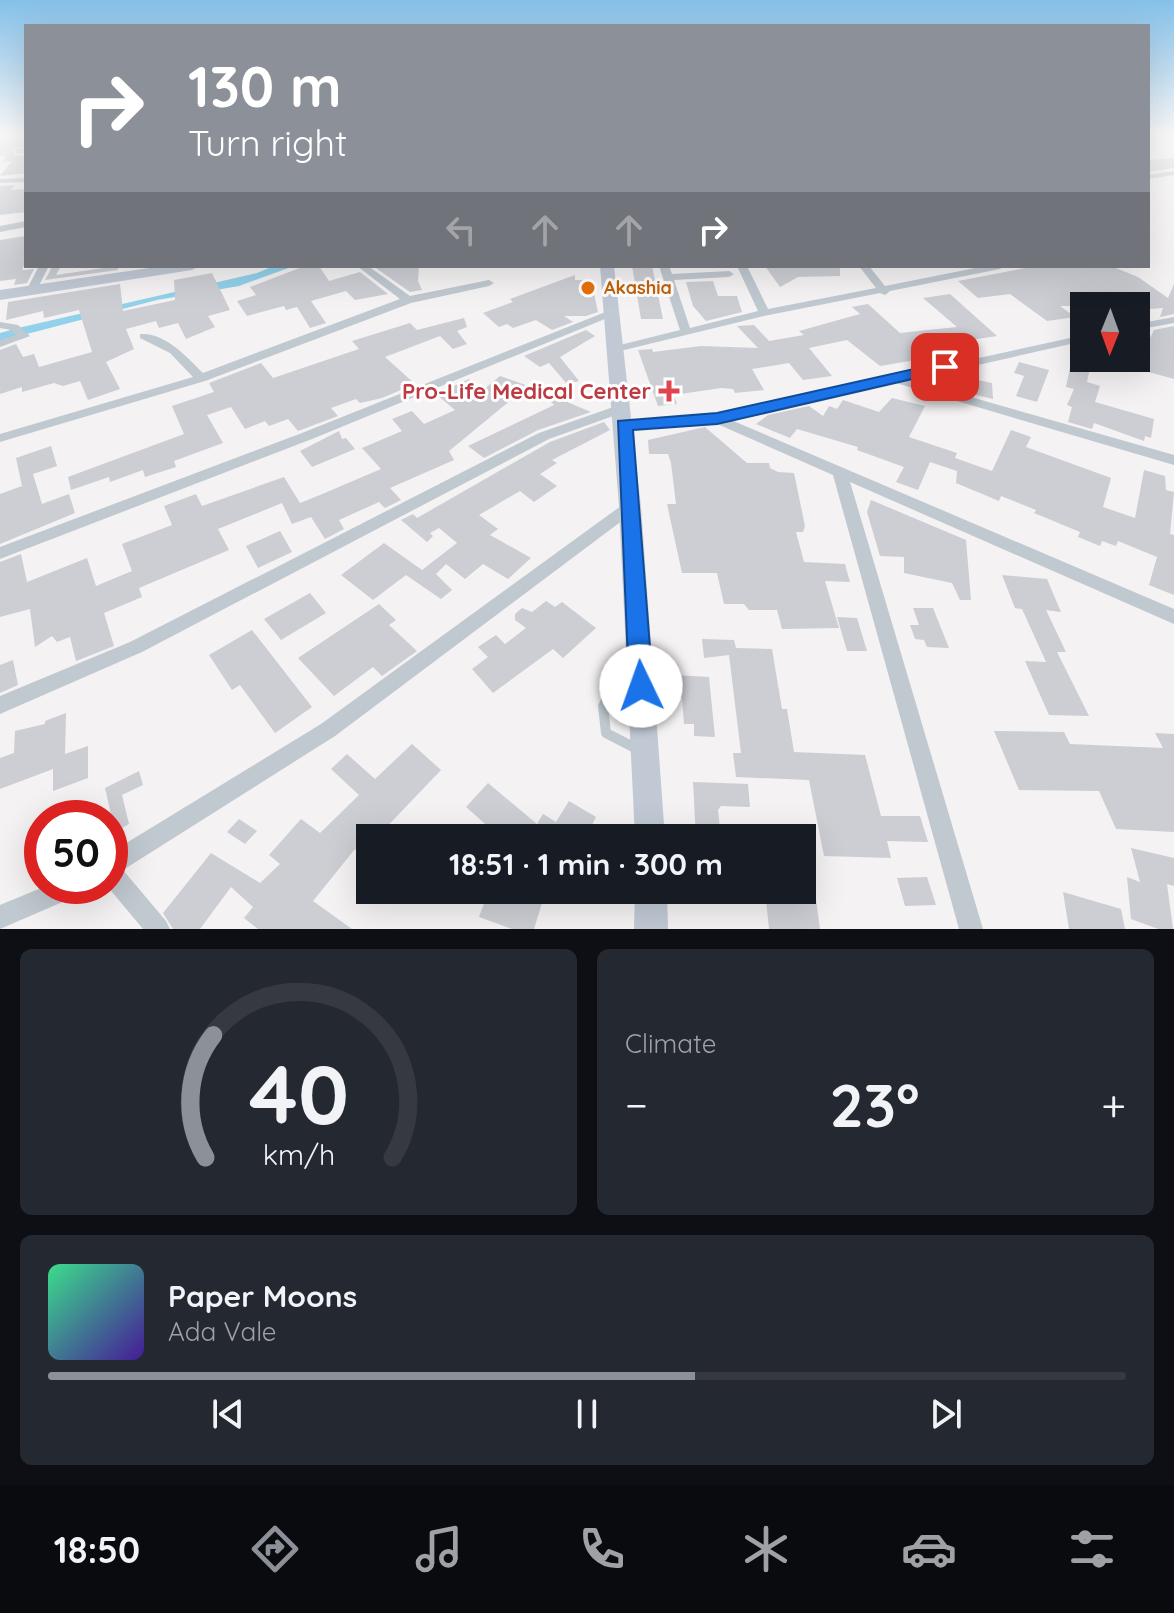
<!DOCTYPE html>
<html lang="en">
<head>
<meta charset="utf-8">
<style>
  :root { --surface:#171b24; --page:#242831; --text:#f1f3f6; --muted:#9ea1a6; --line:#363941; --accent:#8c9099 }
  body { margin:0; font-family:Quicksand,sans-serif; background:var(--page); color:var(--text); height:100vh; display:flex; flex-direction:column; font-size:30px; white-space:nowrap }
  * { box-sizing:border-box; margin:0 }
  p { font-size:26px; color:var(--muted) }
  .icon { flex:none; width:44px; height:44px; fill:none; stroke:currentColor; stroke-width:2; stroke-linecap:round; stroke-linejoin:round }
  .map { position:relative; height:929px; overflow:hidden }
  .side { display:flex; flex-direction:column; gap:20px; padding:20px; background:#0d0f14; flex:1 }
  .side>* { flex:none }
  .top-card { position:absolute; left:24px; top:24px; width:1126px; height:244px; border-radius:0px; box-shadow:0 8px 32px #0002; background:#8c9099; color:#fff; overflow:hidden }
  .needle { width:52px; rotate:181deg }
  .buttons { position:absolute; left:1070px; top:292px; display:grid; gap:16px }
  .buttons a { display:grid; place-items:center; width:80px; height:80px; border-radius:0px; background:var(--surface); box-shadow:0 8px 32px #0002; font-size:40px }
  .speed { position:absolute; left:24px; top:800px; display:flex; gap:16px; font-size:40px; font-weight:700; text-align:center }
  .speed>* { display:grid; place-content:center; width:104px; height:104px; border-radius:50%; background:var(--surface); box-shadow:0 8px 32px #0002; line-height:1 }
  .speed .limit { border:12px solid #d22; background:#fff; color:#111 }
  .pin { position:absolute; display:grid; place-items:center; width:68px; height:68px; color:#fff; margin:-34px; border-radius:16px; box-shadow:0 4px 12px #0006 }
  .me { position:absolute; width:88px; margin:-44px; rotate:357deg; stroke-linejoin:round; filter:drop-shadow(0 0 6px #0008) }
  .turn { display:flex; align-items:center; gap:28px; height:168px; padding:0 32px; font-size:36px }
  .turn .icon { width:104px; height:104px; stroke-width:2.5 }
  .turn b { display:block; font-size:56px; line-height:68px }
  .lanes { display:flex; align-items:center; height:76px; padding:0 32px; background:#0003; justify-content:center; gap:40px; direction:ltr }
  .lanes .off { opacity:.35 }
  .big { font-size:60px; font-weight:700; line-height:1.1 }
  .side .tile { flex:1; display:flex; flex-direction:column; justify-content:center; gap:12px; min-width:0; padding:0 28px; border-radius:12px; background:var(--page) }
  .side .dial { align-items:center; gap:0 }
  .dial svg { height:208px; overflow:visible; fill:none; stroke:var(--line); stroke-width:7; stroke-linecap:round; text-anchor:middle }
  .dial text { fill:var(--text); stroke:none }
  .song { display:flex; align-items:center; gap:24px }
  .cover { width:96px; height:96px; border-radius:12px; background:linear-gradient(135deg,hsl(150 70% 55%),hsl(260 70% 35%)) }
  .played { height:8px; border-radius:4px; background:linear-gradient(90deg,var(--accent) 60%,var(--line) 60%) }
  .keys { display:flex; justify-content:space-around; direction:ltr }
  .heat { display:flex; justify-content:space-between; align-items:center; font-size:44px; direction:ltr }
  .side .tiles { flex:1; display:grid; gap:20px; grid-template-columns:1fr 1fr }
  .tile:last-child { grid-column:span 2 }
  .trip { position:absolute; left:356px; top:824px; width:460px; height:80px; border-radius:0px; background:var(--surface); box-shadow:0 8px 32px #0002; font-weight:700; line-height:80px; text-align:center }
  .tabs { display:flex; height:128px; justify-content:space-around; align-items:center; background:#090b0e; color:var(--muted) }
  .tabs .icon { width:56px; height:56px }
  .tabs .active { color:var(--accent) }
  .tabs b { font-size:36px; color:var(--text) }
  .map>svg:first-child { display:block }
  .water { fill:#91d1eb }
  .building { fill:#ccced4 }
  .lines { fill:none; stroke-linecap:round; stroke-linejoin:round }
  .lane-far1 { stroke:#c0c8d0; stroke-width:8 }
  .lane { stroke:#c0c8d0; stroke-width:10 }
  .street { fill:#c0c8d0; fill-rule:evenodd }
  .secondary { fill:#c1c9d5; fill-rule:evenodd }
  .route { fill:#1a73e8; stroke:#114b97; stroke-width:2 }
  .food-dot { fill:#e8710a; stroke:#fff; stroke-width:3 }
  .health-dot { fill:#e0444e; stroke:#fff; stroke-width:3 }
  .labels { text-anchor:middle; stroke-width:6; stroke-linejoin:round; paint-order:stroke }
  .far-food-label { font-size:18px; font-weight:bold; fill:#c56008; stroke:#fff; text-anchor:start }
  .health-label { font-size:22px; font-weight:bold; fill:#be3a42; stroke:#fff; text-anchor:end }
</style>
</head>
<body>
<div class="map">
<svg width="1174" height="929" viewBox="0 0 1174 929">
  <rect width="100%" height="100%" fill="#f4f2f2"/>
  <path class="water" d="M274 266H294L239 286 157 300 0 341V333L18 328 257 273Z"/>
  <path class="building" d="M26 135V146L13 149 14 155 26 156V173L0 176 12 161 2 162 7 156H0V139Z
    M1174 158V168L1148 172V160Z
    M15 185 11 190 26 189V212L0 215V186Z
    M26 236V261L22 270 34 269 27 283 14 285 16 279 0 281V240Z
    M61 266 56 275 117 266 118 270 45 280 52 267Z
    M305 266H319L329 281 360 272 388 294 355 300 346 291 311 301 326 323 310 328 297 307 286 310 284 306 247 316 237 301 256 295 250 287Z
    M373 266H419L418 281 422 290 410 292Z
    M632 266H652L663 319H641Z
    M765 266H840V276L798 277 780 287Z
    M1036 266H1111L1138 277 1168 298 1174 284V314L1160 317 1163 308 1136 310V306H1060L1075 317 1047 321 1010 294 978 298 958 281Z
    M212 273 230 310 208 316 215 327 186 339 178 323 159 328 156 321 126 329 134 349 106 362 120 389 88 400 80 381 63 386 54 383 22 392V387L0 394V350L16 344 23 357 34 354 39 367 92 352 79 310 44 318 43 311 6 320 8 302 120 284 123 311 175 300 174 280Z
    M575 275V280H591L598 312 586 316H564L573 322 552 330 536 320 513 328 507 324 499 327 483 313 513 302 510 299Z
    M713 281 718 296H737L742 312 706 321 693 306 686 282Z
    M950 294 997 336 911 349 922 359 880 366 847 340 809 348 832 376 803 380 789 363 752 369 764 390 735 393 733 389 721 388 674 395 677 404 658 406 638 350 652 349 653 352 701 346 758 348 737 326 754 325 769 341 804 335 799 331 860 314 852 307 868 304 900 333 957 327 923 298Z
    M464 318 467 327 457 331 467 344 453 349 440 336 385 357 415 384 382 398 360 403 356 399 331 408 338 416 298 431 288 419 269 426 265 421 245 429 231 407 207 415 223 443 174 461 176 467 145 477 143 470 110 482 109 477 71 490 68 477 184 434 172 406 214 392 209 383 261 363 273 378 359 349 352 341 410 323 417 330Z
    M1174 326V379L1112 362V358H1136V338L1148 342 1154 330Z
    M586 330 595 336 560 357 579 381 567 384 549 363 540 367 524 356Z
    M1072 358H1092L1087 382 1100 386 1095 402 1154 419 1151 438 1145 436 1144 441 1094 423 1092 429 1068 422 1072 407 1067 405 1074 389 1066 387Z
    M1019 362 1049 370 1037 402 1016 396 1024 376 1014 373Z
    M500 376 528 386 449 451 454 460 390 488 401 500 385 508 379 502 339 520 344 529 325 539 311 517 292 524 282 503 218 529 229 550 139 588 142 597 104 613 114 646 76 661 70 637 57 642 52 636 35 647 30 609 0 617V562L21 554 27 582 87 558 96 586 132 571 122 544 172 525 164 506 196 494 202 506 284 477 300 503 320 495 381 469 362 448 402 431 392 419 412 411 424 424 455 410 436 394 469 379 483 390Z
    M968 378 992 383 993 399 968 393Z
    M541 391 591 412 538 430 484 458 468 446 554 405Z
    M892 398 925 406 909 437 957 453 955 458 992 471 1011 430 1031 437 1026 447 1111 478 1103 507 1135 518 1144 470 1165 476 1166 490 1174 492 1170 534 1174 535V595L1149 585 1157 557 1118 541 1116 546 1102 541 1100 546 1078 537 1080 532 1034 513 1036 510 1001 496 999 501 956 483 957 471 930 462 918 490 896 482 904 467 857 450 858 447 797 429 790 438 756 424 768 415 809 406 823 416 829 406 837 409 843 400 879 412Z
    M604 422 610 430 552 460 557 463 540 474 557 486 534 502 520 491 479 515 498 529 490 535 531 558 508 579 483 564 465 579 446 564 436 574 452 590 441 599 406 575 373 600 341 575 384 543 422 570 457 543 439 528 430 533 433 536 427 542 401 520 413 514 417 518 550 442Z
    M705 427 747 463H769L770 468 778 472 794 473 805 526 803 532H796L804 562 845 564 850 582 825 581 839 628 782 629 777 610H749L744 604H724L717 573H682L667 504H676L671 463 668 454H649L648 440Z
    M339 431 342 439 346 438 355 449 312 467 300 451Z
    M51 446 57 466 33 474 42 504 69 494 75 513 0 544V494L22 486 16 458Z
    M871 500 966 540 971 600H960L952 583 904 573V557L880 556 867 512Z
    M280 531 292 552 258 568 246 546Z
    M1002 575 1047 579 1061 612 1046 610 1066 652H1057L1089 716 1049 715 1025 661 1046 662 1022 609 1015 608Z
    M310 593 326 613 281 640 264 619Z
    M546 601 555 607 562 602 596 628 563 658 553 649 493 693 472 669 488 657 478 647 496 635 505 644 526 628 515 620V614L522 608 532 612Z
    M379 604 396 620 389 625 417 651 382 676 373 667 334 696 298 658Z
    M913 608H933L949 648 927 647 924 640 915 639 910 625H919Z
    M837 617 857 618 867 651H847Z
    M252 630 312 707 275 733 240 685 232 690 209 655Z
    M702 639 734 640 736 648 772 649 782 709H787L794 752 865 755 881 816H920L928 842 887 841 891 858 824 856 809 780 736 777 733 753H741L729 655 704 658Z
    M13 660 18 685 0 693V665Z
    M675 675 709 677 715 737 694 736V724H684L682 698H676Z
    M66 713 65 754 88 746V778L53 791V769L0 789V758L14 753 15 731 45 724V721Z
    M994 731 1064 732 1070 744 1163 748 1155 733 1174 734V832L1116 829 1099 791 1019 790Z
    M412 744 441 770 376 838H370V844L360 855 355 849 313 901 352 929H258L244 918 253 907 231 887 200 929H173L163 913 211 853 260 883 280 864 269 855 301 819 320 833 359 795 331 769 347 754 375 779Z
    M139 771 143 785 122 795 129 824 115 832 105 788Z
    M693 782 748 784 750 807 721 806 718 810 721 838H696Z
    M488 783 537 824 543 814 556 822 569 801 596 817 590 829 604 838H501L466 807Z
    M239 819 257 831 245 844 227 832Z
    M1131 848 1174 858V886L1167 884 1173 929H1158L1131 919 1127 877 1140 882Z
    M802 855H810L820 929H769L765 890H802Z
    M927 877 936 905 905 906 897 878Z
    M489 890H546L534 929H512L479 917Z
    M1063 892 1121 909 1125 929H1069Z"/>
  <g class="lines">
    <path class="lane-far1" d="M625 690 634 688"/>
    <path class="lane" d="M633 688 610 694 603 706 606 733 639 750"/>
    <path class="street" d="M1174 135V138L1148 141V137Z
      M19 149H26V153H16V149Z
      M1174 171V175L1148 179V175Z
      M26 178V182L0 183V179Z
      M26 221V227L0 232V226Z
      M39 266H49L35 293H27L26 291Z
      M357 266H368L410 296 489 280 494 283 489 286 411 303 205 381 0 442V434L193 377 170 353 140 338V334C165 332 187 357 203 373L400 299Z
      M659 266H669L672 274 729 271 734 274 729 277 674 280 690 328 758 311 737 266H747L768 309 876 288 859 266H869L885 286 985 266H1005L1000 269 890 291 885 295 880 293 764 316 616 352 612 351V347L680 330Z
      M613 309 618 312 617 314 312 439 0 559V547L302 433Z
      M1174 317V323L1136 330V324Z
      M0 322 18 325 30 336 0 347V340L16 335 11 330 0 328Z
      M1084 335V341L911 380 1174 455V465L896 383 731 420 1174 609V624L850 482 983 929H959L833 475 715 423 624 429 617 425 624 421 717 415Z
      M622 404 627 405 628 408 627 411 549 439 142 652 0 714V696L130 642 539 433Z
      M630 502 635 503 637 507 635 511 335 736 123 870 166 921 170 929H143L107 886H110V853L321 724 625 503Z
      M46 886H84L81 894 0 929V905Z"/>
    <path class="secondary" d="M163 266H199L192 270 0 300V290Z
      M600 266H614L641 507 665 838H635L619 507Z
      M635 890H667L668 929H634Z"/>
  </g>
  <linearGradient id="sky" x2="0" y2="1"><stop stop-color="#85c0e9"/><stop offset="0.51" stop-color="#faf9f9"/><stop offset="1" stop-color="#faf9f9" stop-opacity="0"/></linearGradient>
  <rect width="1174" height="265" fill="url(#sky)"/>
  <path class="route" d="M945 362 953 367 951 370 717 424 633 430 653 686 649 694 641 697 632 694 629 686 618 421 717 413Z"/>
  <circle class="food-dot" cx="588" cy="288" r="8"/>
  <path class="health-dot" d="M665 379h8v8h8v8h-8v8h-8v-8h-8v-8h8z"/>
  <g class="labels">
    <g class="far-food-label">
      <text x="604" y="294">Akashia</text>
    </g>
    <g class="health-label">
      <text x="651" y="399">Pro-Life Medical Center</text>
    </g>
  </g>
</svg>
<div class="buttons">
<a><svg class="needle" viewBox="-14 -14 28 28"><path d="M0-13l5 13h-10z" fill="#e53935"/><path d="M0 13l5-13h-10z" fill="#9ea1a6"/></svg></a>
</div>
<div class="speed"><div class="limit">50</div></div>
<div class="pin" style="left:945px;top:367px;background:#d93025"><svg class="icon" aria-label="arrive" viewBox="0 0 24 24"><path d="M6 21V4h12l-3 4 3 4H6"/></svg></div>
<svg class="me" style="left:641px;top:686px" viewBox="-20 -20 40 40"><circle r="19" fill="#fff"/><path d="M0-13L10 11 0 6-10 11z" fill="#1a73e8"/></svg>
<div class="trip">18:51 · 1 min · 300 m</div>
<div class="top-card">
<div class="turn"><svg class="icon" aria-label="right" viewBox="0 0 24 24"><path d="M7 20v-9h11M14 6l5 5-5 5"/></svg><div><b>130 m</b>Turn right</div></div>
<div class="lanes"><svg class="icon off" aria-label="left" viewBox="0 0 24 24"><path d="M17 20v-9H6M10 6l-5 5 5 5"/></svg><svg class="icon off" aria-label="ahead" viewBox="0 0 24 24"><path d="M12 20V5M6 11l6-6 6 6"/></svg><svg class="icon off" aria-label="ahead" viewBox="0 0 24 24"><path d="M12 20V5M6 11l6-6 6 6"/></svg><svg class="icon" aria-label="right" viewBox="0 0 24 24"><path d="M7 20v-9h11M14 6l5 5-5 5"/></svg></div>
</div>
</div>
<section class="side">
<div class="tiles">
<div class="tile dial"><svg viewBox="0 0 100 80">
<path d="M14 69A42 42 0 1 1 86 69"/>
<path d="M14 69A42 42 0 0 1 17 22" stroke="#8c9099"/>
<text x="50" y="56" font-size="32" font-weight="700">40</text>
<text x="50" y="72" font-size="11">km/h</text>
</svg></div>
<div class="tile"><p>Climate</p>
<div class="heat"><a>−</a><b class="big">23°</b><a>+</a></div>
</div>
<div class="tile">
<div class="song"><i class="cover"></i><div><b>Paper Moons</b><p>Ada Vale</p></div></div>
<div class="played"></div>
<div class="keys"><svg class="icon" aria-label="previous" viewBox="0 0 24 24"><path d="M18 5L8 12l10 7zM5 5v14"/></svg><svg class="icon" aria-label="pause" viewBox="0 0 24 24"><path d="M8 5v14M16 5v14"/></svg><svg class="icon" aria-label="next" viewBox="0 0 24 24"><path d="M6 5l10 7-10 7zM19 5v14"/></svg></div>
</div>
</div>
</section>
<nav class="tabs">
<b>18:50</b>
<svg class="icon active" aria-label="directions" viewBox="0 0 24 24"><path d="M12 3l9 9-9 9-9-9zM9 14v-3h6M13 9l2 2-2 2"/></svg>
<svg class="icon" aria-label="music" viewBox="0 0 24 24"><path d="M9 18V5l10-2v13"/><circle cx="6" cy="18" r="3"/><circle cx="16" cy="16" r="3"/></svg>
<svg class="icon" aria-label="phone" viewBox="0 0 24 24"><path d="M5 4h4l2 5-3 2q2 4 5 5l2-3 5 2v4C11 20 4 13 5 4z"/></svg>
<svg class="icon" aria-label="climate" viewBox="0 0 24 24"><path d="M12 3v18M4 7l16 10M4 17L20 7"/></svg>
<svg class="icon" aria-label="car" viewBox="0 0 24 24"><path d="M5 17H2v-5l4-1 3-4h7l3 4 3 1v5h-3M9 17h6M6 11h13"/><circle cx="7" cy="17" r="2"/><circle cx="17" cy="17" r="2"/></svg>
<svg class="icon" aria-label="filters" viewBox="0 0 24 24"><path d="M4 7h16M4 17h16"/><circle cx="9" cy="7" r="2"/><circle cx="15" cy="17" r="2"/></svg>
</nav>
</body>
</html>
